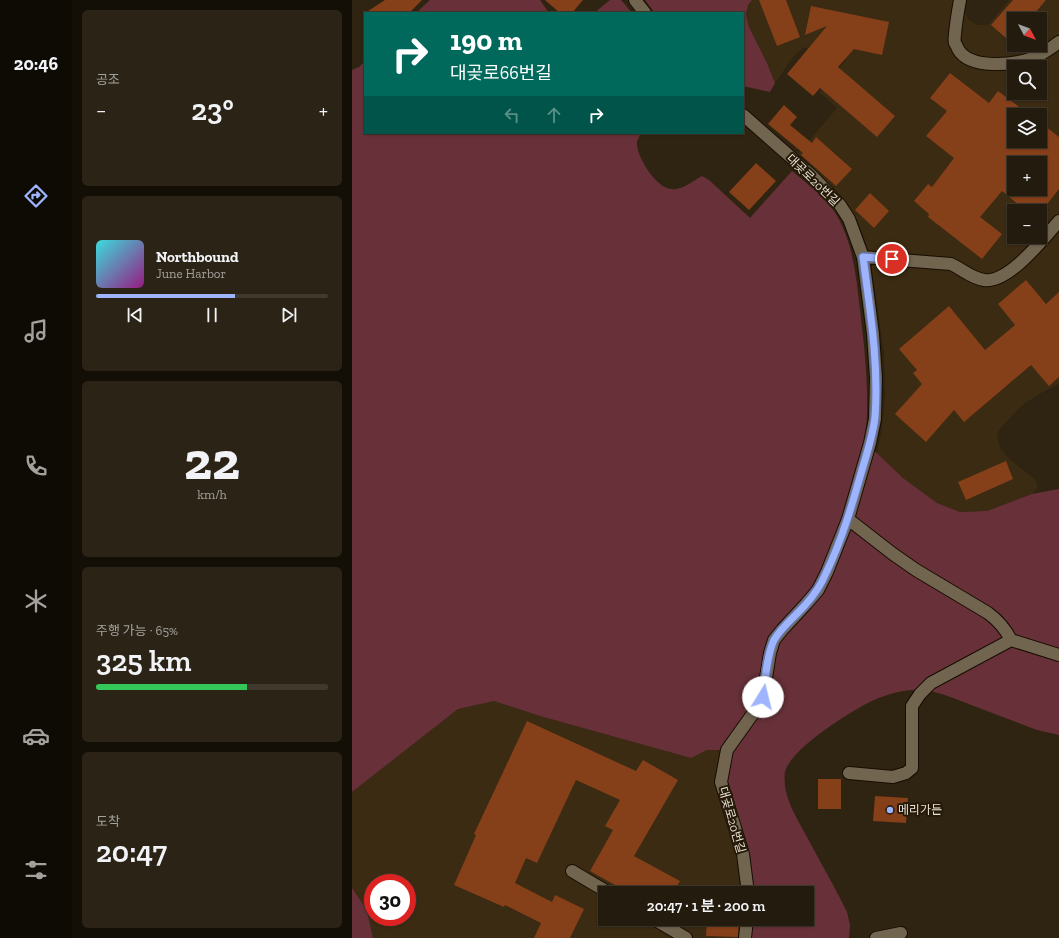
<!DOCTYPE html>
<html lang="ko">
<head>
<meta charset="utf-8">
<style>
  :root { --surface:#231b0d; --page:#2b2416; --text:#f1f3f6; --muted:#a3a19d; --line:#40392e; --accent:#9eb4fd }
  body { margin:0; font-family:"Zilla Slab","Noto Sans KR",serif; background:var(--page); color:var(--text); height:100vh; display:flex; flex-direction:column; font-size:15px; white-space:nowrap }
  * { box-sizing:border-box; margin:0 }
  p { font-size:13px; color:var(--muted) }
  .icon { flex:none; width:22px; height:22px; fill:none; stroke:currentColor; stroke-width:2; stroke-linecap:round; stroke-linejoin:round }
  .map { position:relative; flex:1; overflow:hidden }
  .details { display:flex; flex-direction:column; gap:10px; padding:10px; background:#130f07; width:280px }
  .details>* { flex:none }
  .guide { position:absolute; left:12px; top:12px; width:380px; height:122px; border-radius:0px; box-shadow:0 1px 3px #0004,0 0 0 1px var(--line); background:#00695c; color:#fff; overflow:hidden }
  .needle { width:26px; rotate:131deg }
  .controls { position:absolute; left:655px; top:12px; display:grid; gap:8px }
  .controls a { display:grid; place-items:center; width:40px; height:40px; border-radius:0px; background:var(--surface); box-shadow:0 1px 3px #0004,0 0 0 1px var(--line); font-size:20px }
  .speed { position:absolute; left:12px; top:874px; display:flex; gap:8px; font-size:20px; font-weight:700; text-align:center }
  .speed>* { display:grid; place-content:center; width:52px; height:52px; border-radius:50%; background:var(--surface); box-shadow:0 1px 3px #0004,0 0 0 1px var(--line); line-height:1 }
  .speed .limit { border:6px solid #d22; background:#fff; color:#111 }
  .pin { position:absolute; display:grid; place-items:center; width:34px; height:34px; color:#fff; margin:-17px; border:2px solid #fff; border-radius:50%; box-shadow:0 1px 4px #0007 }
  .me { position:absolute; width:44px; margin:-22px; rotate:9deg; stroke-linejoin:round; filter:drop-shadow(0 0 3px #0008) }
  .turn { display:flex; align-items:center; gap:14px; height:84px; padding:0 20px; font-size:18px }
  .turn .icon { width:52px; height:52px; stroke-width:2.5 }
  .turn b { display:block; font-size:28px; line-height:34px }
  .lanes { display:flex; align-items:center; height:38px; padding:0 20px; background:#0003; justify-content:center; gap:20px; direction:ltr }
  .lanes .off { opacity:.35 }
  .big { font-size:30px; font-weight:600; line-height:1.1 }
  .details .card { flex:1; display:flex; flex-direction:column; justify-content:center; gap:6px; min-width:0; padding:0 14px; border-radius:6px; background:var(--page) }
  .details .dial { align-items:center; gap:0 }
  .dial b { font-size:52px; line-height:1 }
  .song { display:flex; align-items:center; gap:12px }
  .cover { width:48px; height:48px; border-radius:6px; background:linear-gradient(135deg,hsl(180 70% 55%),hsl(310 70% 35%)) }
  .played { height:4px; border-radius:2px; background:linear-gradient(90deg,var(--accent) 60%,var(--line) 60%) }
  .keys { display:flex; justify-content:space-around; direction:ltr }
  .heat { display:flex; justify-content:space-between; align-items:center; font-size:22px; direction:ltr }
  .charge { height:6px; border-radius:3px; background:linear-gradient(90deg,#34c759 65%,var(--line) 0) }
  .trip { position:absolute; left:246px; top:886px; width:216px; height:40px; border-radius:0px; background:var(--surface); box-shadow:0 1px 3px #0004,0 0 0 1px var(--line); font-weight:600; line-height:40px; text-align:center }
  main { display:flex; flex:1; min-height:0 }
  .tab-bar { display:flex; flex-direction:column; width:72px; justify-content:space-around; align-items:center; background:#0e0b05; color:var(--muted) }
  .tab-bar .icon { width:28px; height:28px }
  .tab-bar .selected { color:var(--accent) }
  .tab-bar b { font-size:18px; color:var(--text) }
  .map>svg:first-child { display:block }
  .built { fill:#3a2b12; fill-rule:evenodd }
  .green { fill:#683139 }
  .building { fill:#853f19; fill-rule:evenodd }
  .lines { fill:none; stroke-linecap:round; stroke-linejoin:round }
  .minor-casing { stroke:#170d00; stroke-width:14 }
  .minor { stroke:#716550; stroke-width:12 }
  .route-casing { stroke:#6775a4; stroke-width:10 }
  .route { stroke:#9eb4fd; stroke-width:7 }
  .poi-dot { fill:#9eb4fd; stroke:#251a08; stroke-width:1.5 }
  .labels { text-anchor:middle; stroke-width:4; stroke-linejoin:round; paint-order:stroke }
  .street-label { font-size:12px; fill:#e8e0d5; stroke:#251a08 }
  .poi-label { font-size:12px; fill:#e8e0d5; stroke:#251a08; text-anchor:start }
</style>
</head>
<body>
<main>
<nav class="tab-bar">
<b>20:46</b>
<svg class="icon selected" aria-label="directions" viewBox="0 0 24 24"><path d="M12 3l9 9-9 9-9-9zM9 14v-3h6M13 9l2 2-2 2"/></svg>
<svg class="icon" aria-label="music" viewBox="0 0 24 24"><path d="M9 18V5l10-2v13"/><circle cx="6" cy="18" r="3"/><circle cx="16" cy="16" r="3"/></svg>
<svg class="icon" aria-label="phone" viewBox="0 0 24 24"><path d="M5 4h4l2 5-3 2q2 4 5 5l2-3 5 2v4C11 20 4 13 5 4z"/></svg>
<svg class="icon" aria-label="climate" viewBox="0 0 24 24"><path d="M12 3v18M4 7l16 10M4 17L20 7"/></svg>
<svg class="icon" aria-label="car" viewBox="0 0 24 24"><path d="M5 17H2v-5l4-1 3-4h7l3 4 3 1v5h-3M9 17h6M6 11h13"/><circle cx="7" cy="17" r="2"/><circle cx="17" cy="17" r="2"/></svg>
<svg class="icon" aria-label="filters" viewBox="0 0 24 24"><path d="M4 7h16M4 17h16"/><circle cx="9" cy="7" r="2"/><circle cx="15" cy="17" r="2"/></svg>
</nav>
<section class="details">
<div class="card"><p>공조</p>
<div class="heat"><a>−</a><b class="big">23°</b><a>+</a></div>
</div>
<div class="card">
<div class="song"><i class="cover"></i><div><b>Northbound</b><p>June Harbor</p></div></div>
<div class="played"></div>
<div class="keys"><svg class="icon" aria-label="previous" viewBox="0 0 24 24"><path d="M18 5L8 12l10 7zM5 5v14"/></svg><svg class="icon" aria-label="pause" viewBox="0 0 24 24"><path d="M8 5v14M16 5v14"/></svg><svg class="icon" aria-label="next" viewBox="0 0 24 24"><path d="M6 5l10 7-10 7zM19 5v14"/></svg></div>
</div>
<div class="card dial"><b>22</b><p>km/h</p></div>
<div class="card"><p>주행 가능 · 65%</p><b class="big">325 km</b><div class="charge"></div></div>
<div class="card"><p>도착</p><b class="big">20:47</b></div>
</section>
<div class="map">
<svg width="707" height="938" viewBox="0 0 707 938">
  <rect width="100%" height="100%" fill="#2f2411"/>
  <path class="built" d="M400 0H613L612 9 616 19 625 25H636L657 0H707V384L687 394 669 406 647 430 645 438 648 447 656 458 683 479 686 487 680 494 635 511 608 512 585 503 551 478 525 454 530 429 533 394 532 353 519 264 512 237 504 220 495 205 444 156 485 108 467 92 494 60 482 49 469 46 451 48 441 57 423 83 415 63 397 27 394 14 396 5ZM662 19H688V45H662ZM662 67H688V93H662ZM662 115H688V141H662ZM662 163H688V189H662ZM662 211H688V237H662Z
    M142 701 188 716 339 758 355 750H375L396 893H253V919H395L393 938H21L15 910 0 888V792L106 709ZM21 883H55V917H21Z"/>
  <path class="green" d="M78 0H188L197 13H64Z
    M258 0H269L280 13H242Z
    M293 0H400L396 5 394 14 397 27 415 63 423 83 418 92 391 86V13H303Z
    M13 61V133H289C288 135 286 139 285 141 283 155 304 188 319 189 330 191 340 181 350 176L357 180 398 218 440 171C454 183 471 195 482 211 501 240 504 276 508 310 512 344 516 379 515 414 515 423 513 432 512 441L551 478 585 503 608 512 635 511 680 494 707 489V735L685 730 593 695C582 692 571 689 560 690 547 691 533 695 522 700 500 710 438 749 433 772 432 776 433 783 433 787 436 805 447 822 455 837 468 862 483 887 495 912L498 925 497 938H393L395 919H455V893H396L369 782 375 750H355L339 758 188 716 142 701 106 709 0 792V70L7 67Z
    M0 888 15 910 21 938H0Z"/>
  <path class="building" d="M33 0H70L57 13H13Z
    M193 0H231L220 13H208Z
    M407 0H434L448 37 425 46Z
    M661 0H694L678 19H662V45L639 25Z
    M459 6 537 22 530 55 502 49 486 67 543 116 525 137 468 88 461 96 435 74 475 26 453 35Z
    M598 73 637 103 646 91 678 115H662V141H688V122L707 137V189L688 213V211H674L650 191 628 217 650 234 630 259 576 217 577 214 562 201 576 184 580 187 602 158 574 136 595 111 578 98ZM662 163H688V189H662Z
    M432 105 445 117 438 125 460 143 464 137 500 169 484 186 449 155 451 153 416 124Z
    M404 163 424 181 397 210 377 192Z
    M518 193 537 211 522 228 503 210Z
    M674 280 694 304 707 292V377L697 386 679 365 612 422 602 410 574 442 543 414 570 384 561 373 565 370 547 349 597 306 633 350 663 325 646 304Z
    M654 461 661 479 614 500 606 482Z
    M175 721 284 771 291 760 326 780 282 856 328 881 321 893H277L238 871 261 830 253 826 268 800 224 780 185 863 174 858 163 883 200 902 203 895 232 909 218 938H182L189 923 153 905 152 907 102 885 124 835 122 834Z
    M466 779H489V809H466Z
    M523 796 556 798 554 823 521 821Z
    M355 919H387L386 937 354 936Z"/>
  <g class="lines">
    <defs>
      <path id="minor" d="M283 0 293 13
        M608 0C606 11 604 22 603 34 603 36 602 40 603 43 603 43 606 48 606 49 618 70 661 65 681 58 691 54 699 48 707 42
        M391 115 459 175 488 205 497 219 511 257 521 334 524 378 523 419 518 443 496 519 475 572 466 590 454 604 430 630 422 640 418 653 411 697 407 705 375 750 369 782 391 854 396 893
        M511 257 599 264C610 269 619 278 632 280 656 284 692 238 707 221
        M496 519 541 554 564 570 636 613C647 621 653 628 659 640L707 655
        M497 773 541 777 554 773 560 768V706L568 694 579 683 659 640
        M220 871 257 893
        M302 919 334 938
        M393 938 395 919
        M524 938 549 933"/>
    </defs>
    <use href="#minor" class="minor-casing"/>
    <use href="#minor" class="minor"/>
  </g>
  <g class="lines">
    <defs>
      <path id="route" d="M411 697C413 680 415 654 422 640 430 626 444 616 454 604 463 594 469 585 474 573 490 540 500 505 510 470 515 453 521 435 523 417 527 364 518 310 511 257L540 259"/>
    </defs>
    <use href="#route" class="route-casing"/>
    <use href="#route" class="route"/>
  </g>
  <circle class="poi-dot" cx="538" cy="810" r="4"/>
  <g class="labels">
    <g class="street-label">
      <text transform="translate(461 180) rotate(44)" y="4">대곶로20번길</text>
      <text transform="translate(380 820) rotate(74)" y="4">대곶로20번길</text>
    </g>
    <g class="poi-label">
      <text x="546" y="814">메리가든</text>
    </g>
  </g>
</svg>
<div class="controls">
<a><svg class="needle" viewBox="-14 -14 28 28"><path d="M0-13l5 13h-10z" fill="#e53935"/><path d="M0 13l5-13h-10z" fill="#a3a19d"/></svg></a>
<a><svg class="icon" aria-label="search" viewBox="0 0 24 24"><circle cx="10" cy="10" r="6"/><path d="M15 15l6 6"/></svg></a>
<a><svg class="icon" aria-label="layers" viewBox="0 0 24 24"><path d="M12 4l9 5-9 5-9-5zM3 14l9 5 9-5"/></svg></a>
<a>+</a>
<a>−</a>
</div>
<div class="speed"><div class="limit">30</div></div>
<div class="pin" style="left:540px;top:259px;background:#d93025"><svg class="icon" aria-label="arrive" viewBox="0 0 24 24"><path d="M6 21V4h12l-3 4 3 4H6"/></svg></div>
<svg class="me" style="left:411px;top:697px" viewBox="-20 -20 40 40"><circle r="19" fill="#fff"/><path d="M0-13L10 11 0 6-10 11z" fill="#9eb4fd"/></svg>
<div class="trip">20:47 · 1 분 · 200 m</div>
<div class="guide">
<div class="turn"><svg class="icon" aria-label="right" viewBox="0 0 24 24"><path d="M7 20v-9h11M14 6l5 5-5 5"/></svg><div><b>190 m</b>대곶로66번길</div></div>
<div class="lanes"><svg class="icon off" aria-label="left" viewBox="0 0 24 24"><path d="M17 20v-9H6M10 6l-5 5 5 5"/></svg><svg class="icon off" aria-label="ahead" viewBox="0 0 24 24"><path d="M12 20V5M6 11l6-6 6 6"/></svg><svg class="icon" aria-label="right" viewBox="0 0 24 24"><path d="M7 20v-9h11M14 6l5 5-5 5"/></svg></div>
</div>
</div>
</main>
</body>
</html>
